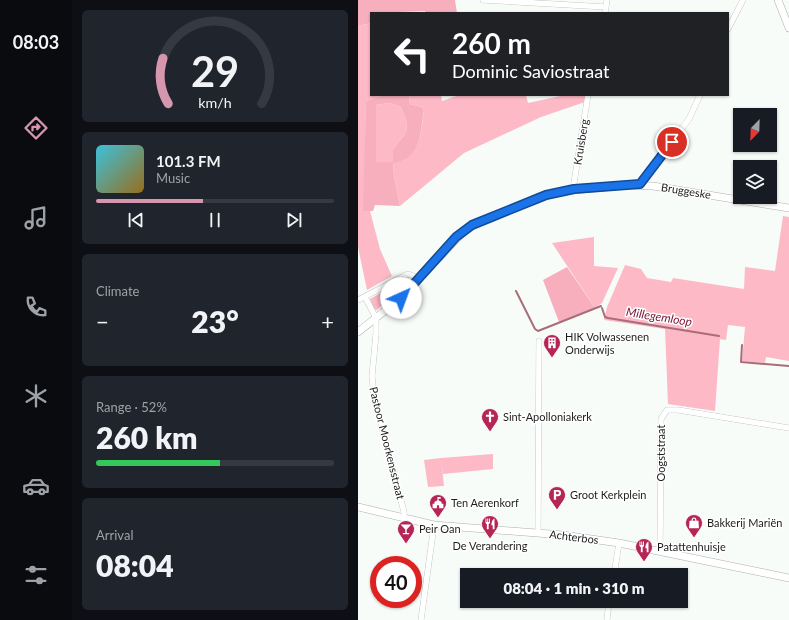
<!DOCTYPE html>
<html lang="en">
<head>
<meta charset="utf-8">
<style>
  :root { --surface:#171b24; --page:#20242c; --text:#f1f3f6; --muted:#9ea1a6; --line:#363941; --accent:#d697ae }
  body { margin:0; font-family:Lato,sans-serif; background:var(--page); color:var(--text); height:100vh; display:flex; flex-direction:column; font-size:15px; white-space:nowrap }
  * { box-sizing:border-box; margin:0 }
  p { font-size:13px; color:var(--muted) }
  .icon { flex:none; width:22px; height:22px; fill:none; stroke:currentColor; stroke-width:2; stroke-linecap:round; stroke-linejoin:round }
  .map { position:relative; flex:1; overflow:hidden }
  .side { display:flex; flex-direction:column; gap:10px; padding:10px; background:#0d0f14; width:286px }
  .side>* { flex:none }
  .hud { position:absolute; left:12px; top:12px; width:359px; height:84px; border-radius:0px; box-shadow:0 1px 3px #0004; background:#202124; color:#fff; overflow:hidden }
  .needle { width:26px; rotate:203deg }
  .controls { position:absolute; left:375px; top:108px; display:grid; gap:8px }
  .controls a { display:grid; place-items:center; width:44px; height:44px; border-radius:0px; background:var(--surface); box-shadow:0 1px 3px #0004; font-size:20px }
  .speed { position:absolute; left:12px; top:556px; display:flex; gap:8px; font-size:20px; font-weight:700; text-align:center }
  .speed>* { display:grid; place-content:center; width:52px; height:52px; border-radius:50%; background:var(--surface); box-shadow:0 1px 3px #0004; line-height:1 }
  .speed .limit { border:6px solid #d22; background:#fff; color:#111 }
  .pin { position:absolute; display:grid; place-items:center; width:34px; height:34px; color:#fff; margin:-17px; border:2px solid #fff; border-radius:50%; box-shadow:0 1px 4px #0007 }
  .me { position:absolute; width:44px; margin:-22px; rotate:43deg; stroke-linejoin:round; filter:drop-shadow(0 0 3px #0008) }
  .turn { display:flex; align-items:center; gap:14px; height:84px; padding:0 16px; font-size:18px }
  .turn .icon { width:52px; height:52px; stroke-width:2.5 }
  .turn b { display:block; font-size:28px; line-height:34px }
  .big { font-size:30px; font-weight:800; line-height:1.1 }
  .side .card { flex:1; display:flex; flex-direction:column; justify-content:center; gap:6px; min-width:0; padding:0 14px; border-radius:6px; background:var(--page) }
  .side .dial { align-items:center; gap:0 }
  .dial svg { height:104px; overflow:visible; fill:none; stroke:var(--line); stroke-width:7; stroke-linecap:round; text-anchor:middle }
  .dial text { fill:var(--text); stroke:none }
  .song { display:flex; align-items:center; gap:12px }
  .cover { width:48px; height:48px; border-radius:6px; background:linear-gradient(135deg,hsl(190 70% 55%),hsl(40 70% 35%)) }
  .played { height:4px; border-radius:2px; background:linear-gradient(90deg,var(--accent) 45%,var(--line) 45%) }
  .keys { display:flex; justify-content:space-around; direction:ltr }
  .heat { display:flex; justify-content:space-between; align-items:center; font-size:22px; direction:ltr }
  .charge { height:6px; border-radius:3px; background:linear-gradient(90deg,#34c759 52%,var(--line) 0) }
  .trip { position:absolute; left:102px; top:568px; width:228px; height:40px; border-radius:0px; background:var(--surface); box-shadow:0 1px 3px #0004; font-weight:800; line-height:40px; text-align:center }
  main { display:flex; flex:1; min-height:0 }
  .menu { display:flex; flex-direction:column; width:72px; justify-content:space-around; align-items:center; background:#090b0e; color:var(--muted) }
  .menu .icon { width:28px; height:28px }
  .menu .current { color:var(--accent) }
  .menu b { font-size:18px; color:var(--text) }
  .map>svg:first-child { display:block }
  .green { fill:#fdb9c6 }
  .forest { fill:#f7afbd; fill-rule:evenodd }
  .lines { fill:none; stroke-linecap:round; stroke-linejoin:round }
  .stream { stroke:#a96d79; stroke-width:2 }
  .minor-casing { stroke:#acb0ad; stroke-width:6 }
  .tertiary-casing { stroke:#acb0ad; stroke-width:8 }
  .minor { stroke:#fff; stroke-width:5.5 }
  .tertiary { stroke:#fff; stroke-width:7 }
  .route-casing { stroke:#114b97; stroke-width:10 }
  .route { stroke:#1a73e8; stroke-width:7 }
  .labels { text-anchor:middle; stroke-width:3; stroke-linejoin:round; paint-order:stroke }
  .street-label { font-size:11px; fill:#1c1d1c; stroke:#fff }
  .poi-label { font-size:11px; fill:#1c1d1c; stroke:#fff; text-anchor:start }
  .water-label { font-size:12px; font-style:italic; fill:#7a1537; stroke:#fff }
</style>
</head>
<body>
<main>
<nav class="menu">
<b>08:03</b>
<svg class="icon current" aria-label="directions" viewBox="0 0 24 24"><path d="M12 3l9 9-9 9-9-9zM9 14v-3h6M13 9l2 2-2 2"/></svg>
<svg class="icon" aria-label="music" viewBox="0 0 24 24"><path d="M9 18V5l10-2v13"/><circle cx="6" cy="18" r="3"/><circle cx="16" cy="16" r="3"/></svg>
<svg class="icon" aria-label="phone" viewBox="0 0 24 24"><path d="M5 4h4l2 5-3 2q2 4 5 5l2-3 5 2v4C11 20 4 13 5 4z"/></svg>
<svg class="icon" aria-label="climate" viewBox="0 0 24 24"><path d="M12 3v18M4 7l16 10M4 17L20 7"/></svg>
<svg class="icon" aria-label="car" viewBox="0 0 24 24"><path d="M5 17H2v-5l4-1 3-4h7l3 4 3 1v5h-3M9 17h6M6 11h13"/><circle cx="7" cy="17" r="2"/><circle cx="17" cy="17" r="2"/></svg>
<svg class="icon" aria-label="filters" viewBox="0 0 24 24"><path d="M4 7h16M4 17h16"/><circle cx="9" cy="7" r="2"/><circle cx="15" cy="17" r="2"/></svg>
</nav>
<section class="side">
<div class="card dial"><svg viewBox="0 0 100 80">
<path d="M14 69A42 42 0 1 1 86 69"/>
<path d="M14 69A42 42 0 0 1 10 34" stroke="#d697ae"/>
<text x="50" y="56" font-size="32" font-weight="700">29</text>
<text x="50" y="72" font-size="11">km/h</text>
</svg></div>
<div class="card">
<div class="song"><i class="cover"></i><div><b>101.3 FM</b><p>Music</p></div></div>
<div class="played"></div>
<div class="keys"><svg class="icon" aria-label="previous" viewBox="0 0 24 24"><path d="M18 5L8 12l10 7zM5 5v14"/></svg><svg class="icon" aria-label="pause" viewBox="0 0 24 24"><path d="M8 5v14M16 5v14"/></svg><svg class="icon" aria-label="next" viewBox="0 0 24 24"><path d="M6 5l10 7-10 7zM19 5v14"/></svg></div>
</div>
<div class="card"><p>Climate</p>
<div class="heat"><a>−</a><b class="big">23°</b><a>+</a></div>
</div>
<div class="card"><p>Range · 52%</p><b class="big">260 km</b><div class="charge"></div></div>
<div class="card"><p>Arrival</p><b class="big">08:04</b></div>
</section>
<div class="map">
<svg width="431" height="620" viewBox="0 0 431 620">
  <rect width="100%" height="100%" fill="#f8fcf8"/>
  <path class="green" d="M13 23V95H41L23 96 8 101 6 211H12L22 249 34 276 9 290 0 247V26Z
    M51 95H83L84 101 101 95H168L170 103 207 95H228L227 102 183 117 106 153 42 206 36 176 35 162H17L18 105 32 103 43 107 49 123 48 133 35 149V162C63 162 63 131 66 110L64 107 52 104Z
    M425 216 431 217V361L408 357 407 363 384 361 387 327 370 325 368 340 362 339 357 411 310 404 307 329 246 320 249 307 267 265 283 269 289 278 313 282 315 278 386 289 387 267 417 271Z
    M236 237V266L260 268 244 303 237 308 194 243Z
    M47 279H49L50 282 19 310 16 309 12 299Z
    M135 454V469L85 474 83 458Z
    M83 458 86 486 70 487 66 460Z"/>
  <path class="forest" d="M0 0H97L99 13H67V11L13 13V23L0 26Z
    M51 95 52 104 64 107 66 110C62 133 64 160 35 163L36 176 42 206 17 205 15 211H5L8 101 23 96ZM32 103 43 107 49 123 48 133 35 149V162H18V105Z
    M209 267 237 308 201 322 185 280Z"/>
  <g class="lines">
    <path class="stream" d="M158 291 177 329 180 331 243 306
      M244 308 247 317 250 318 361 336
      M384 345 383 362 431 366"/>
    <defs>
      <path id="minor" d="M125 0 248 7
        M247 13 249 0
        M370 29 385 0
        M282 184 331 119 342 95
        M215 189 230 95
        M7 297 18 318V334L14 376 16 397 46 512V519
        M0 300 50 274 61 278
        M180 533 181 341
        M302 550 303 419 309 410H320L431 428
        M256 575 261 543
        M63 620 76 525
        M249 620 251 601"/>
      <path id="tertiary" d="M420 0 431 28
        M0 332 43 298 106 231 114 225 188 195 205 191 271 185 295 186 431 208
        M0 507 76 525 205 535 261 543 431 578"/>
    </defs>
    <use href="#minor" class="minor-casing"/>
    <use href="#tertiary" class="tertiary-casing"/>
    <use href="#minor" class="minor"/>
    <use href="#tertiary" class="tertiary"/>
  </g>
  <g class="lines">
    <defs>
      <path id="route" d="M43 298 98 237 114 225 188 195 216 189 282 184 314 142"/>
    </defs>
    <use href="#route" class="route-casing"/>
    <use href="#route" class="route"/>
  </g>
  <defs>
    <symbol id="building-pin" viewBox="-11 -11 22 30"><path d="M0 17L-7.5 6A9.5 9.5 0 1 1 7.5 6Z" fill="#b52656" stroke="#fff"/><path d="M-4-6H4V6H1V3H-1V6H-4ZM-2.5-4.3h1.7v1.8h-1.7ZM.8-4.3h1.7v1.8H.8ZM-2.5-1h1.7V.8h-1.7ZM.8-1h1.7V.8H.8Z" fill="#fff"/></symbol>
    <symbol id="church-pin" viewBox="-11 -11 22 30"><path d="M0 17L-7.5 6A9.5 9.5 0 1 1 7.5 6Z" fill="#b52656" stroke="#fff"/><path d="M-1.2-6h2.4v3.5h3.3v2.4h-3.3V6h-2.4V-.1h-3.3v-2.4h3.3Z" fill="#fff"/></symbol>
    <symbol id="parking-pin" viewBox="-11 -11 22 30"><path d="M0 17L-7.5 6A9.5 9.5 0 1 1 7.5 6Z" fill="#b52656" stroke="#fff"/><path d="M-3.5-5.5H1a3.5 3.5 0 0 1 0 7H-1V5.5H-3.5ZM-1-3.4V-.6H.8a1.4 1.4 0 0 0 0-2.8Z" fill="#fff"/></symbol>
    <symbol id="civic-pin" viewBox="-11 -11 22 30"><path d="M0 17L-7.5 6A9.5 9.5 0 1 1 7.5 6Z" fill="#b52656" stroke="#fff"/><path d="M-.6-6.5H3V-4.5H.6V-3L4-1V1h2V6H-6V1h2V-1L-.6-3ZM-1.2 2.5V6h2.4V2.5Z" fill="#fff"/></symbol>
    <symbol id="shop-pin" viewBox="-11 -11 22 30"><path d="M0 17L-7.5 6A9.5 9.5 0 1 1 7.5 6Z" fill="#b52656" stroke="#fff"/><path d="M-5-2.5h2.3a2.7 3.5 0 0 1 5.4 0H5L5.5 6h-11ZM-1.5-2.5h3a1.5 2.3 0 0 0-3 0Z" fill="#fff"/></symbol>
    <symbol id="restaurant-pin" viewBox="-11 -11 22 30"><path d="M0 17L-7.5 6A9.5 9.5 0 1 1 7.5 6Z" fill="#b52656" stroke="#fff"/><path d="M-5-6h1v4h1v-4h1v4h1v-4h1v5L-1.5 .5V6h-2V.5L-5-1ZM5-6V6H3V1.5H1.5Q1.5-4 5-6Z" fill="#fff"/></symbol>
    <symbol id="bar-pin" viewBox="-11 -11 22 30"><path d="M0 17L-7.5 6A9.5 9.5 0 1 1 7.5 6Z" fill="#b52656" stroke="#fff"/><path d="M-6-5H6L.8 .8V4.5H3.5V6h-7V4.5H-.8V.8Z" fill="#fff"/></symbol>
  </defs>
  <g fill-rule="evenodd">
    <use href="#building-pin" x="184" y="333" width="20" height="27"/>
    <use href="#church-pin" x="122" y="407" width="20" height="27"/>
    <use href="#parking-pin" x="189" y="485" width="20" height="27"/>
    <use href="#civic-pin" x="70" y="493" width="20" height="27"/>
    <use href="#shop-pin" x="326" y="513" width="20" height="27"/>
    <use href="#restaurant-pin" x="122" y="514" width="20" height="27"/>
    <use href="#bar-pin" x="38" y="519" width="20" height="27"/>
    <use href="#restaurant-pin" x="276" y="537" width="20" height="27"/>
  </g>
  <g class="labels">
    <g class="street-label">
      <text transform="translate(223 142) rotate(-81)" y="4">Kruisberg</text>
      <text transform="translate(328 191) rotate(9)" y="4">Bruggeske</text>
      <text transform="translate(29 443) rotate(76)" y="4">Pastoor Moorkensstraat</text>
      <text transform="translate(303 453) rotate(-90)" y="4">Oogststraat</text>
      <text transform="translate(216 537) rotate(7)" y="4">Achterbos</text>
    </g>
    <g class="poi-label">
      <text x="207" y="341">HIK Volwassenen<tspan x="207" dy="13">Onderwijs</tspan></text>
      <text x="145" y="421">Sint-Apolloniakerk</text>
      <text x="212" y="499">Groot Kerkplein</text>
      <text x="93" y="507">Ten Aerenkorf</text>
      <text x="349" y="527">Bakkerij Mariën</text>
      <text x="61" y="533">Peir Oan</text>
      <text x="132" y="550" text-anchor="middle">De Verandering</text>
      <text x="299" y="551">Patattenhuisje</text>
    </g>
    <g class="water-label">
      <text transform="translate(301 317) rotate(9)" y="4">Millegemloop</text>
    </g>
  </g>
</svg>
<div class="controls">
<a><svg class="needle" viewBox="-14 -14 28 28"><path d="M0-13l5 13h-10z" fill="#e53935"/><path d="M0 13l5-13h-10z" fill="#9ea1a6"/></svg></a>
<a><svg class="icon" aria-label="layers" viewBox="0 0 24 24"><path d="M12 4l9 5-9 5-9-5zM3 14l9 5 9-5"/></svg></a>
</div>
<div class="speed"><div class="limit">40</div></div>
<div class="pin" style="left:314px;top:142px;background:#d93025"><svg class="icon" aria-label="arrive" viewBox="0 0 24 24"><path d="M6 21V4h12l-3 4 3 4H6"/></svg></div>
<svg class="me" style="left:43px;top:298px" viewBox="-20 -20 40 40"><circle r="19" fill="#fff"/><path d="M0-13L10 11 0 6-10 11z" fill="#1a73e8"/></svg>
<div class="trip">08:04 · 1 min · 310 m</div>
<div class="hud">
<div class="turn"><svg class="icon" aria-label="left" viewBox="0 0 24 24"><path d="M17 20v-9H6M10 6l-5 5 5 5"/></svg><div><b>260 m</b>Dominic Saviostraat</div></div>
</div>
</div>
</main>
</body>
</html>
